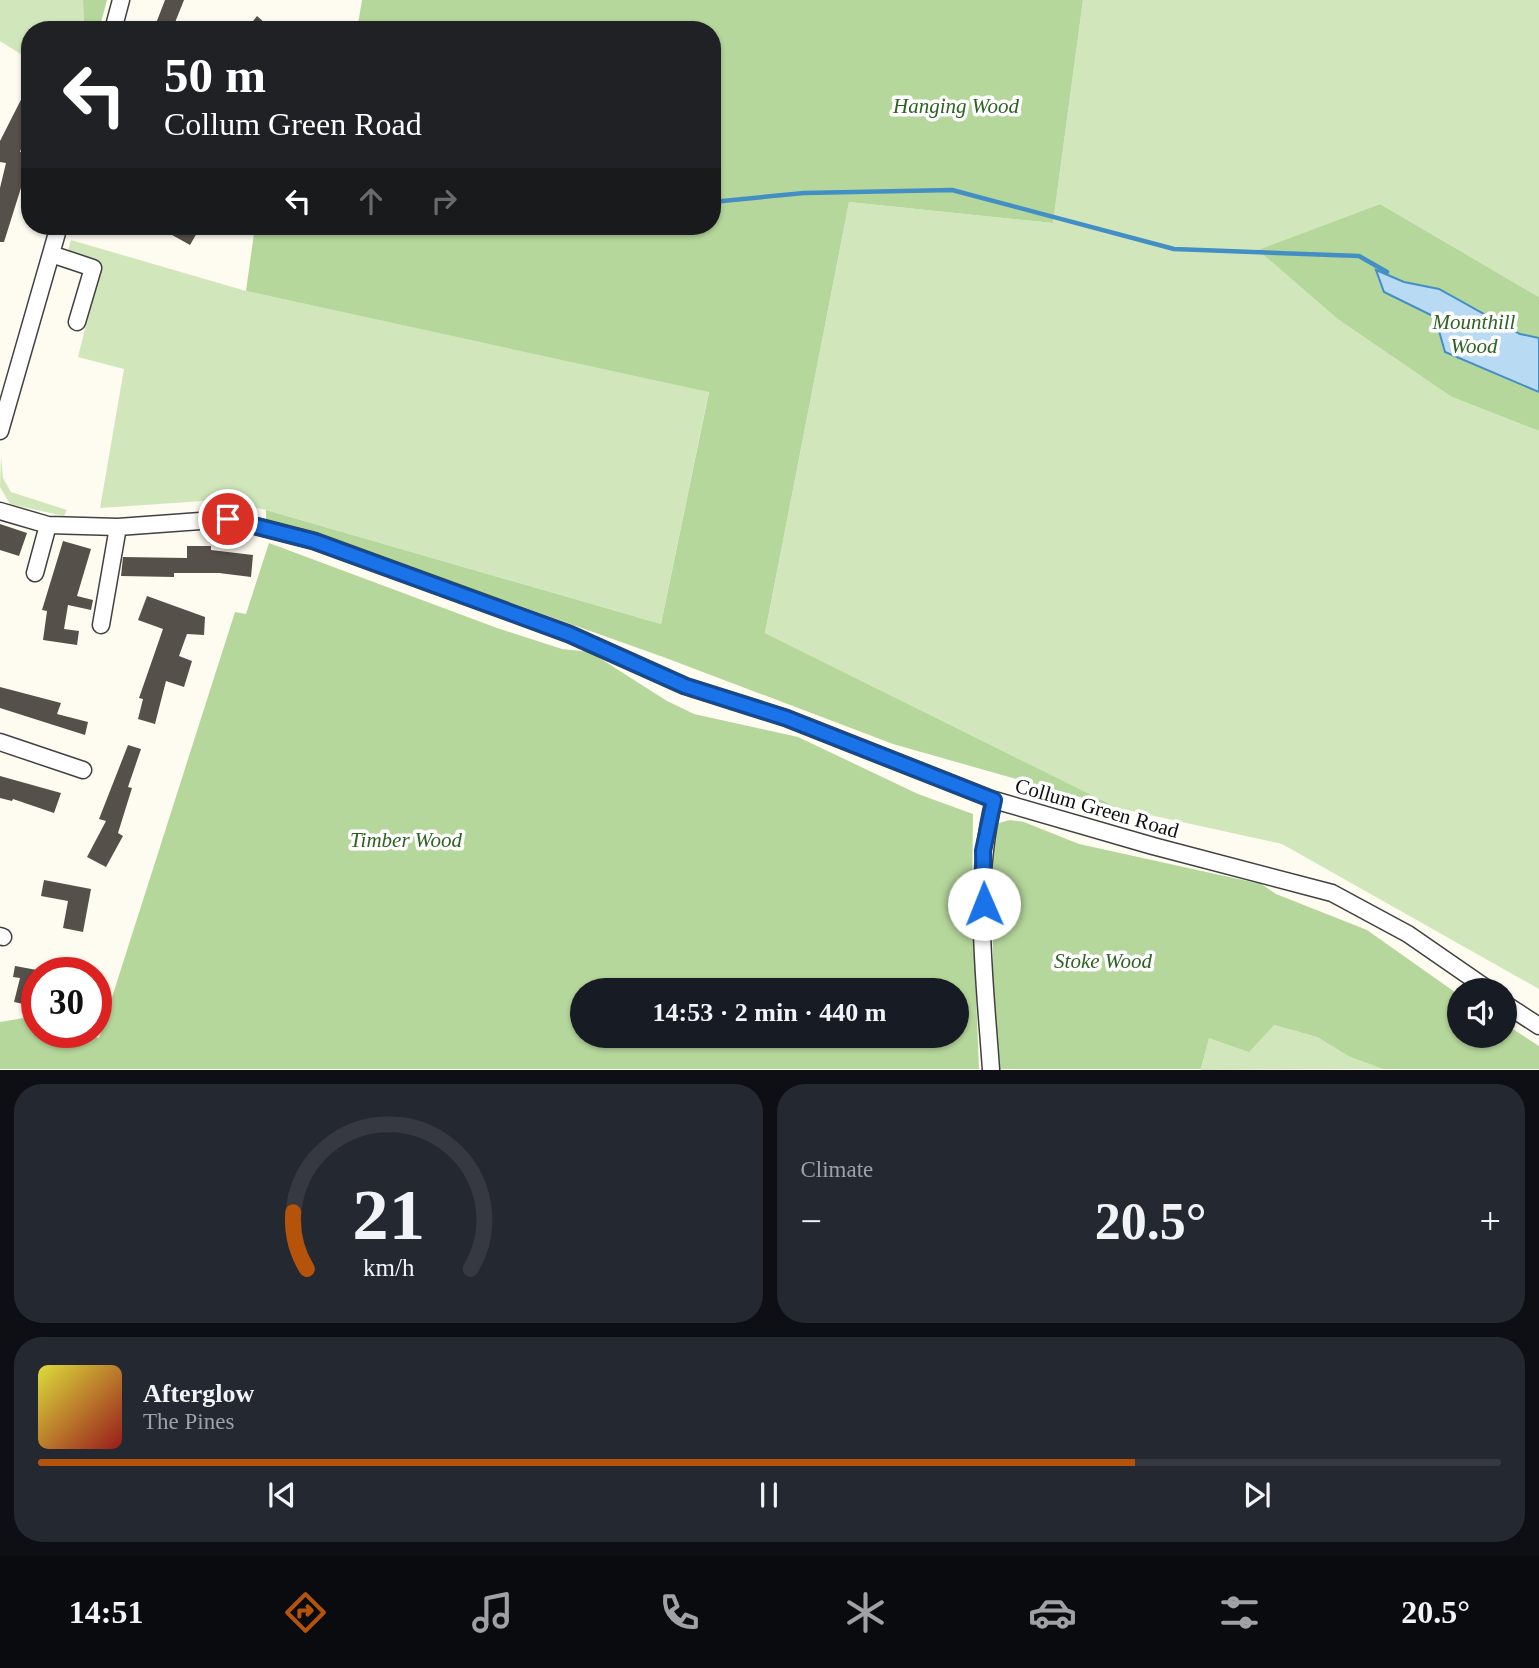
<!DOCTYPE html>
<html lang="en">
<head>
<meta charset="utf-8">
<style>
  :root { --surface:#171b24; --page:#242831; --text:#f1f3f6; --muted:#9ea1a6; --line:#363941; --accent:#b45309 }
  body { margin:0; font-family:Georgia,serif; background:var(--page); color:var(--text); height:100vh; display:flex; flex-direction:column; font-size:26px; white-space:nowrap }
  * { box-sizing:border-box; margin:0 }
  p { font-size:23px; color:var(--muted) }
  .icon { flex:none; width:38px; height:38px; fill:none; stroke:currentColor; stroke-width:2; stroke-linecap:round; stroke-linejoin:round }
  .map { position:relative; height:1070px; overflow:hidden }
  .details { display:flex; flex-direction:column; gap:14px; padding:14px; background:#0d0f14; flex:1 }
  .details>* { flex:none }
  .top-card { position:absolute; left:21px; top:21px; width:700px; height:214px; border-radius:28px; box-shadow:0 2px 5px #0004; background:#202124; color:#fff; overflow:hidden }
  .tools { position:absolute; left:1447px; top:978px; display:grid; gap:14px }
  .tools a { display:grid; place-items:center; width:70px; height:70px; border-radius:50%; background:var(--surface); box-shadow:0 2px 5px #0004; font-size:35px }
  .speed { position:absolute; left:21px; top:957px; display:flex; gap:14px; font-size:35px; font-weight:700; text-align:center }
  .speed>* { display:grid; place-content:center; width:91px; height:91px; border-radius:50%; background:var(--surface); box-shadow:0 2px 5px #0004; line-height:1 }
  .speed .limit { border:10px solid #d22; background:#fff; color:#111 }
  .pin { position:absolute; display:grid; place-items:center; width:60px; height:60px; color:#fff; margin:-30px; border:4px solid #fff; border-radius:50%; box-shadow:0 2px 7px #0007 }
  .me { position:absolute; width:77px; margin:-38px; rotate:359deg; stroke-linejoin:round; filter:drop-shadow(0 0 5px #0008) }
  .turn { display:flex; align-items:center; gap:24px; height:147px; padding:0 28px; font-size:32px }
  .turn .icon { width:91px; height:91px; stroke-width:2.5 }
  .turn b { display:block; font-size:49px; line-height:60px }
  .lanes { display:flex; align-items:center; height:66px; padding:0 28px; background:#0003; justify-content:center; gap:35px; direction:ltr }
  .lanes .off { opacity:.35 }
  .big { font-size:52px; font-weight:700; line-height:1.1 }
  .details .tile { flex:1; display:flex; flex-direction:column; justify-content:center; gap:10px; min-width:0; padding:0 24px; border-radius:28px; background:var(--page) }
  .details .dial { align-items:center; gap:0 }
  .dial svg { height:182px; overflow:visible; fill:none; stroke:var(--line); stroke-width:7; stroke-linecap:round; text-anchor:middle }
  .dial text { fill:var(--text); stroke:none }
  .song { display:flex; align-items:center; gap:21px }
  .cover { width:84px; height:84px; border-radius:10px; background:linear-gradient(135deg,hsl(60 70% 55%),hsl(0 70% 35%)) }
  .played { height:7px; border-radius:4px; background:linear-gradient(90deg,var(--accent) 75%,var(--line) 75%) }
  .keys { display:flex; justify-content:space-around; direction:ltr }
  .heat { display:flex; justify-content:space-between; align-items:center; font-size:38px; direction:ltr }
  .details .tiles { flex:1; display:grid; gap:14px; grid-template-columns:1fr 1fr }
  .tile:last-child { grid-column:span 2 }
  .trip { position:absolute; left:570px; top:978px; width:399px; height:70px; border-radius:35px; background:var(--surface); box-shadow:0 2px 5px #0004; font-weight:700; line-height:70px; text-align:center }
  .menu { display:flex; height:112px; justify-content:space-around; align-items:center; background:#090b0e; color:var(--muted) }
  .menu .icon { width:49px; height:49px }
  .menu .active { color:var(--accent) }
  .menu b { font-size:32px; color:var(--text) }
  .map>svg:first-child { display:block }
  .green { fill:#d1e7bb }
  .forest { fill:#b5d79b; fill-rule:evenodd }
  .water { fill:#b8dbf3; stroke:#438ec5; stroke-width:2 }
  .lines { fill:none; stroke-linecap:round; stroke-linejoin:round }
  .stream { stroke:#438ec5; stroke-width:4.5 }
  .building { fill:#56504b }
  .minor-casing { stroke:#414141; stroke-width:19 }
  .minor { stroke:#fff; stroke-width:16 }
  .route-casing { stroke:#114b97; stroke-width:18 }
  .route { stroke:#1a73e8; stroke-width:12 }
  .labels { text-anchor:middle; stroke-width:7; stroke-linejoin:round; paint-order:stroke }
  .park-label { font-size:21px; font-style:italic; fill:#2e6222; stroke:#fff }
  .street-label { font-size:21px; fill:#0e0e0e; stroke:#fff }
</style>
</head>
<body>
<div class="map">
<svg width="1539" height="1070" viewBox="0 0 1539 1070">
  <rect width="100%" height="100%" fill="#fefcf0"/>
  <path class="green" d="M0 0H83L84 30H30V60L0 41Z
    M1083 0H1539V297L1380 204 1259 250 1452 397 1539 431V989L1282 844 1118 808 765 633 849 202 1053 223Z
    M71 240 246 291 709 391 661 624 266 510 218 500 100 508 124 369 78 357 101 265 67 254Z
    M1 456 3 478 11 492 67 510 64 516 10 504 0 487Z
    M1274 1025 1317 1037 1350 1057 1383 1069 1201 1070 1209 1037Z"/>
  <path class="forest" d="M83 0H107L99 30H84Z
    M362 0H1083L1053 223 849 202 765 633 1118 808 893 744 666 658 318 534 266 523V510L661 624 709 392 246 291 255 226H712V30H357Z
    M1380 204 1539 297V431L1452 397 1338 319 1258 250Z
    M269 543 497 628 562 649 590 652 667 701 694 714 798 737 918 794 973 814 972 895 979 1069H0V1022L24 1018 37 1021V1032L79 1033 99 1038 235 612 246 614ZM957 990V1036H583V990Z
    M1010 820 1024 822 1079 844 1261 884 1276 894 1367 930 1459 995 1460 1036H1505V1024L1539 1046V1069H1383L1350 1057 1317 1037 1274 1025 1249 1052 1209 1038 1201 1069H1000L993 1013V842L996 824Z"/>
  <path class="water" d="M1376 270 1404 282 1439 289 1520 334 1539 338V392L1445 352 1435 317 1384 292Z"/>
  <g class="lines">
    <path class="stream" d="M712 202 804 193 952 190 1174 249 1359 256 1387 272"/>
  </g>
  <path class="building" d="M165 0H184L172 30 155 26Z
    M257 16 273 30H246Z
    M30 82V122L20 152 28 153 25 175 4 242H0V188L6 163 0 162V141Z
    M156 226H201L190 245Z
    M0 524 27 533 19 556 0 550Z
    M63 541 91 549 77 596 93 600 91 610 68 605 64 629 79 631 77 645 43 640 47 611 42 610Z
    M187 546H211V550L253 555 251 577 219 573H174V577L121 576 123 557 187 558Z
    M147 596 205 617 204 635 187 634 179 656 192 661 184 687 166 681 155 724 138 719 143 699 139 698 163 629 138 620Z
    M0 687 61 703 57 714 88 722 85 735 0 708Z
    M128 745 141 749 128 787 132 788 118 833 123 836 106 867 87 857 106 821 99 819Z
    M0 776 61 793 54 813 13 799 12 801 0 798Z
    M44 880 91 889 83 932 63 928 68 901 41 896Z
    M15 966 37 970V1007L14 1002 20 978 13 977Z"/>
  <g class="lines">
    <defs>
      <path id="minor" d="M113 30 121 0
        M51 254 93 268 77 322
        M0 431 59 226
        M0 511 48 525 118 527 228 519 314 541 569 634 685 686 786 718 994 800 1153 846 1332 893 1408 934 1489 990
        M35 573 48 525
        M101 625 118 527
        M0 742 83 770
        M0 936 3 937
        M1505 1004 1539 1026
        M991 1070C985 981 972 886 994 800"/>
    </defs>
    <use href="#minor" class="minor-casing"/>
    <use href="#minor" class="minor"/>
  </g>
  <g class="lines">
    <defs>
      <path id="route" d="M228 519 314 541 569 634 685 686 786 718 994 800 983 851 984 904"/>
    </defs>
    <use href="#route" class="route-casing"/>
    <use href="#route" class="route"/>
  </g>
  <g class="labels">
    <g class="park-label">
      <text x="956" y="113">Hanging Wood</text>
      <text x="1474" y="329">Mounthill<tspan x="1474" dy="24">Wood</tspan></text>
      <text x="406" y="847">Timber Wood</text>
      <text x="1103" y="968">Stoke Wood</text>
    </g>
    <g class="street-label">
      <text transform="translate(1097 808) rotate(16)" y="7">Collum Green Road</text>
    </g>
  </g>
</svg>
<div class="tools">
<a><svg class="icon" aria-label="sound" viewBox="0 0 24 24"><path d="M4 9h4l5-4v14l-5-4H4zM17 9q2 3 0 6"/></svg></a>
</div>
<div class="speed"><div class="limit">30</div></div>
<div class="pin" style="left:228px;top:519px;background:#d93025"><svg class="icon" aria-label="arrive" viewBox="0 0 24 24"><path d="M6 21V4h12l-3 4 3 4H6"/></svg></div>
<svg class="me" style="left:984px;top:904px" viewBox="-20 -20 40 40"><circle r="19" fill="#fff"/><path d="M0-13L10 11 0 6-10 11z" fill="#1a73e8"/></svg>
<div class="trip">14:53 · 2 min · 440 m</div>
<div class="top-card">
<div class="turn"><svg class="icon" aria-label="left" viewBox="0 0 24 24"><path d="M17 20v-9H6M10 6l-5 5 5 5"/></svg><div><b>50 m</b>Collum Green Road</div></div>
<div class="lanes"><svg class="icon" aria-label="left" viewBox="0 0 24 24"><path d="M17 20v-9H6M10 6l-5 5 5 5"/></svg><svg class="icon off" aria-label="ahead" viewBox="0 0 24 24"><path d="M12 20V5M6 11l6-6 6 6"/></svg><svg class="icon off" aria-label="right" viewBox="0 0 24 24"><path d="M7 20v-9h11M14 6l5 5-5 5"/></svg></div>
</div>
</div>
<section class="details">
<div class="tiles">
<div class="tile dial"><svg viewBox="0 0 100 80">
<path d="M14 69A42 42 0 1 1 86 69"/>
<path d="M14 69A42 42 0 0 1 8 44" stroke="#b45309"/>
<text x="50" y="56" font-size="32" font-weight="700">21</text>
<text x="50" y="72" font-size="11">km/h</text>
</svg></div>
<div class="tile"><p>Climate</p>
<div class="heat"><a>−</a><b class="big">20.5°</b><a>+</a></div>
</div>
<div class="tile">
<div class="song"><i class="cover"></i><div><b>Afterglow</b><p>The Pines</p></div></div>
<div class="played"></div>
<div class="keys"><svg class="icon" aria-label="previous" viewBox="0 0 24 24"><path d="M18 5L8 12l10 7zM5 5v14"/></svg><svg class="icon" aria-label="pause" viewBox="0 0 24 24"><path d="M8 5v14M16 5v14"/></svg><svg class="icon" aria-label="next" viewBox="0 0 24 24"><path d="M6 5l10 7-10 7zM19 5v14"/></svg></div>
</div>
</div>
</section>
<nav class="menu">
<b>14:51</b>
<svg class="icon active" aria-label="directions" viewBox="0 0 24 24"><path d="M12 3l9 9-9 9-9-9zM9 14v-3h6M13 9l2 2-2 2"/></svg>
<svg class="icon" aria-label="music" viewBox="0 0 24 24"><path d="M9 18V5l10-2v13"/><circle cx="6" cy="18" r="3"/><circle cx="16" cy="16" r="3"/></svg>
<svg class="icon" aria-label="phone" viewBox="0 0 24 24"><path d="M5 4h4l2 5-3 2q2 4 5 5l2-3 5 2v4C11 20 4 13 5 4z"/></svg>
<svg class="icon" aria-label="climate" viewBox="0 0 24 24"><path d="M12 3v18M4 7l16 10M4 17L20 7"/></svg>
<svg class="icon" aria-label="car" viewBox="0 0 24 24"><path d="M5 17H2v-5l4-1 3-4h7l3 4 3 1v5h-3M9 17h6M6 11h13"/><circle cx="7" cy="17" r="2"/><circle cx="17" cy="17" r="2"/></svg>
<svg class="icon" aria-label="filters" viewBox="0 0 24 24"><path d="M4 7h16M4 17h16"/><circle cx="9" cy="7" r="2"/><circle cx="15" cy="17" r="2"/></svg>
<b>20.5°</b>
</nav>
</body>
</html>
